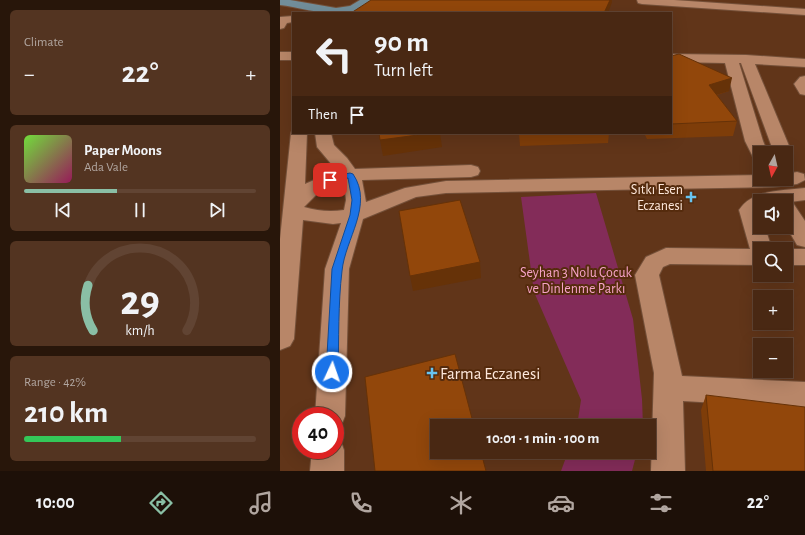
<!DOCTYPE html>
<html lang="en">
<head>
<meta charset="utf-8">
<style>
  :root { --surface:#492813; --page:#533421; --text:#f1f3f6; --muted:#b1a6a0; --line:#614433; --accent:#8abfa5 }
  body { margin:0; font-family:"Alegreya Sans",sans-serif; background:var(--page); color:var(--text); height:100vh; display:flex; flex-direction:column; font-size:15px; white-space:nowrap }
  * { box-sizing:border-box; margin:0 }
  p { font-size:13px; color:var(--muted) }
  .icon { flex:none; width:22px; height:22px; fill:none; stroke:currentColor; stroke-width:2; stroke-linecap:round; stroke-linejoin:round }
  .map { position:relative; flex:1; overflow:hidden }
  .details { display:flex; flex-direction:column; gap:10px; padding:10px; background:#28160a; width:280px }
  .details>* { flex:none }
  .top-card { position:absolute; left:12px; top:12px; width:380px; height:122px; border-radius:0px; box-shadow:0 4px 16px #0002,0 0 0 1px var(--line); background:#492813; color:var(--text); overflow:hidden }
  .needle { width:26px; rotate:188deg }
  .fabs { position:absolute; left:473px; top:146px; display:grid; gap:8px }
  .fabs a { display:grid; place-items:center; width:40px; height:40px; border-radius:0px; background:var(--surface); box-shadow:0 4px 16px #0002,0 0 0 1px var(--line); font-size:20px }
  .speed { position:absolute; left:12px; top:407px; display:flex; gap:8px; font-size:20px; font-weight:700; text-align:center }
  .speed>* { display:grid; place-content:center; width:52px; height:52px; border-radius:50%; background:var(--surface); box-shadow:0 4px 16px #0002,0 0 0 1px var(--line); line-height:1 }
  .speed .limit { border:6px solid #d22; background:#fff; color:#111 }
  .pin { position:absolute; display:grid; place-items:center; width:34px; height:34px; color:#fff; margin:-17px; border-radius:8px; box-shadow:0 2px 6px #0006 }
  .me { position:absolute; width:44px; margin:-22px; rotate:3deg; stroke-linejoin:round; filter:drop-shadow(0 0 3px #0008) }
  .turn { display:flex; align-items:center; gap:14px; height:84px; padding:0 16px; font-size:18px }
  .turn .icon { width:52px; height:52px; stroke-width:2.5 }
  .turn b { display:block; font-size:28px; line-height:34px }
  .then { display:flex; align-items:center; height:38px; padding:0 16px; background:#0003; gap:8px; font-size:15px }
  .big { font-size:30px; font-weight:600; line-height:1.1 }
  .details .widget { flex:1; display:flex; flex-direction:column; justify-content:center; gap:6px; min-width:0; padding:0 14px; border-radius:6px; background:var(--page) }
  .details .dial { align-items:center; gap:0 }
  .dial svg { height:104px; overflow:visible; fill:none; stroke:var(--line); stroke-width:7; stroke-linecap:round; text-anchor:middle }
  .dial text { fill:var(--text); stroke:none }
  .song { display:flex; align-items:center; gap:12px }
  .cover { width:48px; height:48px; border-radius:6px; background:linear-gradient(135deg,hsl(100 70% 55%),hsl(330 70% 35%)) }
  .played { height:4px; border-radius:2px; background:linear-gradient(90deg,var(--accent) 40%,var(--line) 40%) }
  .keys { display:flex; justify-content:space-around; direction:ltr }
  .heat { display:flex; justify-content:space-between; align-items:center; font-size:22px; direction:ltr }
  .charge { height:6px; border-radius:3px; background:linear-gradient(90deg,#34c759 42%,var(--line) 0) }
  .trip { position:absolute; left:150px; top:419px; width:226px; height:40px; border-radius:0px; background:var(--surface); box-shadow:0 4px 16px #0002,0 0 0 1px var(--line); font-weight:600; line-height:40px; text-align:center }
  .menu { display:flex; height:64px; justify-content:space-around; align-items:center; background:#1d1008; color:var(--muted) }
  .menu .icon { width:28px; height:28px }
  .menu .current { color:var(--accent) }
  .menu b { font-size:18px; color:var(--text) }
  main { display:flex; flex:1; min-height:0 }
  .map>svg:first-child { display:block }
  .green { fill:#832c59 }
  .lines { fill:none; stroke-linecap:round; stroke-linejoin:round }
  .minor-casing { stroke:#745039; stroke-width:2 }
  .major-casing { stroke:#745039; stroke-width:2 }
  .minor { fill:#b88668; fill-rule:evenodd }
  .major { fill:#728e9a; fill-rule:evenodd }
  .wall { fill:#7e3d09 }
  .shaded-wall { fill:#663208 }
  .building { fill:#92470b; stroke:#663208 }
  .route { fill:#1a73e8; stroke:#114b97 }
  .poi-dot { fill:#68c4f0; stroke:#552b0d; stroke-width:1.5 }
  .labels { text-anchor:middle; stroke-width:4; stroke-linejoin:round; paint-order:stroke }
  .poi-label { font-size:14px; fill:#fde7da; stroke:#552b0d; text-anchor:end }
  .park-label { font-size:14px; fill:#f6a3c8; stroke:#552b0d }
  .near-poi-label { font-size:17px; fill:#fde7da; stroke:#552b0d; text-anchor:start }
</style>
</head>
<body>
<main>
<section class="details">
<div class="widget"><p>Climate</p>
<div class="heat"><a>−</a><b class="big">22°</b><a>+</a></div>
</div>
<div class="widget">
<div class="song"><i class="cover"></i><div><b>Paper Moons</b><p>Ada Vale</p></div></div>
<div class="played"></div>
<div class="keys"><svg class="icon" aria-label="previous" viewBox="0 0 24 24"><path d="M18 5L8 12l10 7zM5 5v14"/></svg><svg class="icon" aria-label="pause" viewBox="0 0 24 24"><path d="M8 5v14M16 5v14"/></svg><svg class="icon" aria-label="next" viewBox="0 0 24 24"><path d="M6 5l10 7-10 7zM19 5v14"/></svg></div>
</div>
<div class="widget dial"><svg viewBox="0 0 100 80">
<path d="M14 69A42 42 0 1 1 86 69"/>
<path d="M14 69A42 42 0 0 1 10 34" stroke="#8abfa5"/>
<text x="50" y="56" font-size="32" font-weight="700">29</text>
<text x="50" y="72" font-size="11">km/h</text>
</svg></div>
<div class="widget"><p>Range · 42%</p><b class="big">210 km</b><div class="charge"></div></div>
</section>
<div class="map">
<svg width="525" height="471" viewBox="0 0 525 471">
  <rect width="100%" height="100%" fill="#613519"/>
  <path class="green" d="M316 193 353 319 362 399 363 426H297L301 400 254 292 241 197Z
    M288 452H357L352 471H281Z"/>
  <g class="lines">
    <defs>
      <path id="minor" d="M357 0H394L525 9V15L362 4 358 3Z
        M13 16V22L7 23 4 28 0 29V17Z
        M0 52H13V60H0Z
        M391 54 466 55 525 59V67L475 64 512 153 509 157 506 158V153H494L461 63H459L483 141 488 153H480V160L474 159 465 141 445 63 391 62Z
        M525 76V95L520 94 514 84 520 77Z
        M13 129V133H27L25 184 43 176 58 172 37 147 35 133H51L54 145 67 158 75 169 191 165 198 167 200 171 198 175 191 177 82 180 86 202 125 188 166 181 480 175V179H506V174L517 172 524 174 525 180 517 184 493 187 166 193 136 197 83 219 69 269 65 416 61 426 55 428V416H35L45 269 61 223 53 224 23 220 14 339 10 346 0 350V239L11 133ZM64 182 66 200 64 210C50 212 38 211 24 207L38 193Z
        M525 188V200L510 202 513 203 525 221V247L517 245 506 226V201H480V227H485L492 249H480V265L390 264 383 267 379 275 402 376 525 382V408L403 401 405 471H371L374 373 355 275 366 257 386 248 470 249 459 210C473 189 502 191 525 188Z
        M506 249H525V265H506Z
        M55 438 60 439 64 450V471H30L32 450H55Z"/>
      <path id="major" d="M0 0H10L56 8 70 6 80 0H92C73 25 26 8 0 5Z"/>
    </defs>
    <use href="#minor" class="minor-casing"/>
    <use href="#major" class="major-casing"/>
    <use href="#minor" class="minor"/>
    <use href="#major" class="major"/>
  </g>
  <path class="wall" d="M391 56 449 91 437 95 457 121 453 136 367 139 364 133H391Z
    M239 133H329L328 143 240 146Z
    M426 395 525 471H426L421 410Z"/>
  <path class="shaded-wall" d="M330 0H332V2L328 13H324Z
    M452 78 449 91 426 98 429 85Z
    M153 133H160L162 147 103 156 100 140Z
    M200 262 201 278 133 291 130 276Z"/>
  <path class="building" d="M91 0H330L324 13H71Z
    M399 54 452 78 429 85 457 121 391 124V56Z
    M99 133H153L100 140Z
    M180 200 200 262 130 276 119 211Z
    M175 354 194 426H157V452H201L206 471H95L85 377Z
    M426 395 525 407V471H433Z"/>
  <path class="route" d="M70 173 73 174C94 205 65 239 62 271 58 304 59 339 58 372L56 375 52 377 48 375 46 372 52 269 70 215 72 200 68 178 50 182 46 180 47 178Z"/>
  <g class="poi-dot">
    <path d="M409 191h4v4h4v4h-4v4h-4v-4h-4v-4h4z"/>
    <path d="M150 367h4v4h4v4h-4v4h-4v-4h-4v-4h4z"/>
  </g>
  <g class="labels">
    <g class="poi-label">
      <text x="403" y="194">Sıtkı Esen<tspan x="403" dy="16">Eczanesi</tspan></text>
    </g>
    <g class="park-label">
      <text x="296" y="277">Seyhan 3 Nolu Çocuk<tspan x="296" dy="16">ve Dinlenme Parkı</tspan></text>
    </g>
    <g class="near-poi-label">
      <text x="160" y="379">Farma Eczanesi</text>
    </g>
  </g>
</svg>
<div class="fabs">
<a><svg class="needle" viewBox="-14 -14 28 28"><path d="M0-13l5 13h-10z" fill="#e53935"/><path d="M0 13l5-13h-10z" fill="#b1a6a0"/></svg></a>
<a><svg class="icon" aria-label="sound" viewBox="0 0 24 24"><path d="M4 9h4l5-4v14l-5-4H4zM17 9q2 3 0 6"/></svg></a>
<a><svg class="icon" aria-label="search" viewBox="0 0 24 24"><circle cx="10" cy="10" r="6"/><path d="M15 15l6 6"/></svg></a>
<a>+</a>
<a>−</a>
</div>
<div class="speed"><div class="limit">40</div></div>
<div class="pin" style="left:50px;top:180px;background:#d93025"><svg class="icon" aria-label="arrive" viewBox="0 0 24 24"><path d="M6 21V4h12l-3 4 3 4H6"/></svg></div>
<svg class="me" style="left:52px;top:372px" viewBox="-20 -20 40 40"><circle r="17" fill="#1a73e8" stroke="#fff" stroke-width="3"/><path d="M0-11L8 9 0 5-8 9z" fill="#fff"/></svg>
<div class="trip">10:01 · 1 min · 100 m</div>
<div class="top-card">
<div class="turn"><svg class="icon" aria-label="left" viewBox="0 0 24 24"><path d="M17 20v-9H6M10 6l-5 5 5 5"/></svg><div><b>90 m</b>Turn left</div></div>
<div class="then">Then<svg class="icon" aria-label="arrive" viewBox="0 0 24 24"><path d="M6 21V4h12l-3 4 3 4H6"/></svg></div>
</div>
</div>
</main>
<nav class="menu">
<b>10:00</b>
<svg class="icon current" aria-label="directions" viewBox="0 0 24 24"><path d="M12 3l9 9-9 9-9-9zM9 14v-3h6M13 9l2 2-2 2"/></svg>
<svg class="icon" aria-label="music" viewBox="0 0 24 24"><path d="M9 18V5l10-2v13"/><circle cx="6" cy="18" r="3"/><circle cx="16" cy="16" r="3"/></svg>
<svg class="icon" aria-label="phone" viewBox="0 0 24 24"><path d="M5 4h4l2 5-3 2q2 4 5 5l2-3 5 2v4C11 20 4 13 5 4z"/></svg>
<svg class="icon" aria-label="climate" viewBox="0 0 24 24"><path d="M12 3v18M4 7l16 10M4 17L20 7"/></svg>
<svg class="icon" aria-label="car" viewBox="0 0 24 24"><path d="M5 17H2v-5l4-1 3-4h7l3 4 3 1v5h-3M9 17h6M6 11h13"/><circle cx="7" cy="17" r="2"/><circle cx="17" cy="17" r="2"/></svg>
<svg class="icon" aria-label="filters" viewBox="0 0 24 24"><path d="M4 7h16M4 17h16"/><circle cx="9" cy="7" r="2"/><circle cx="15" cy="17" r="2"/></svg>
<b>22°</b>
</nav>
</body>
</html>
